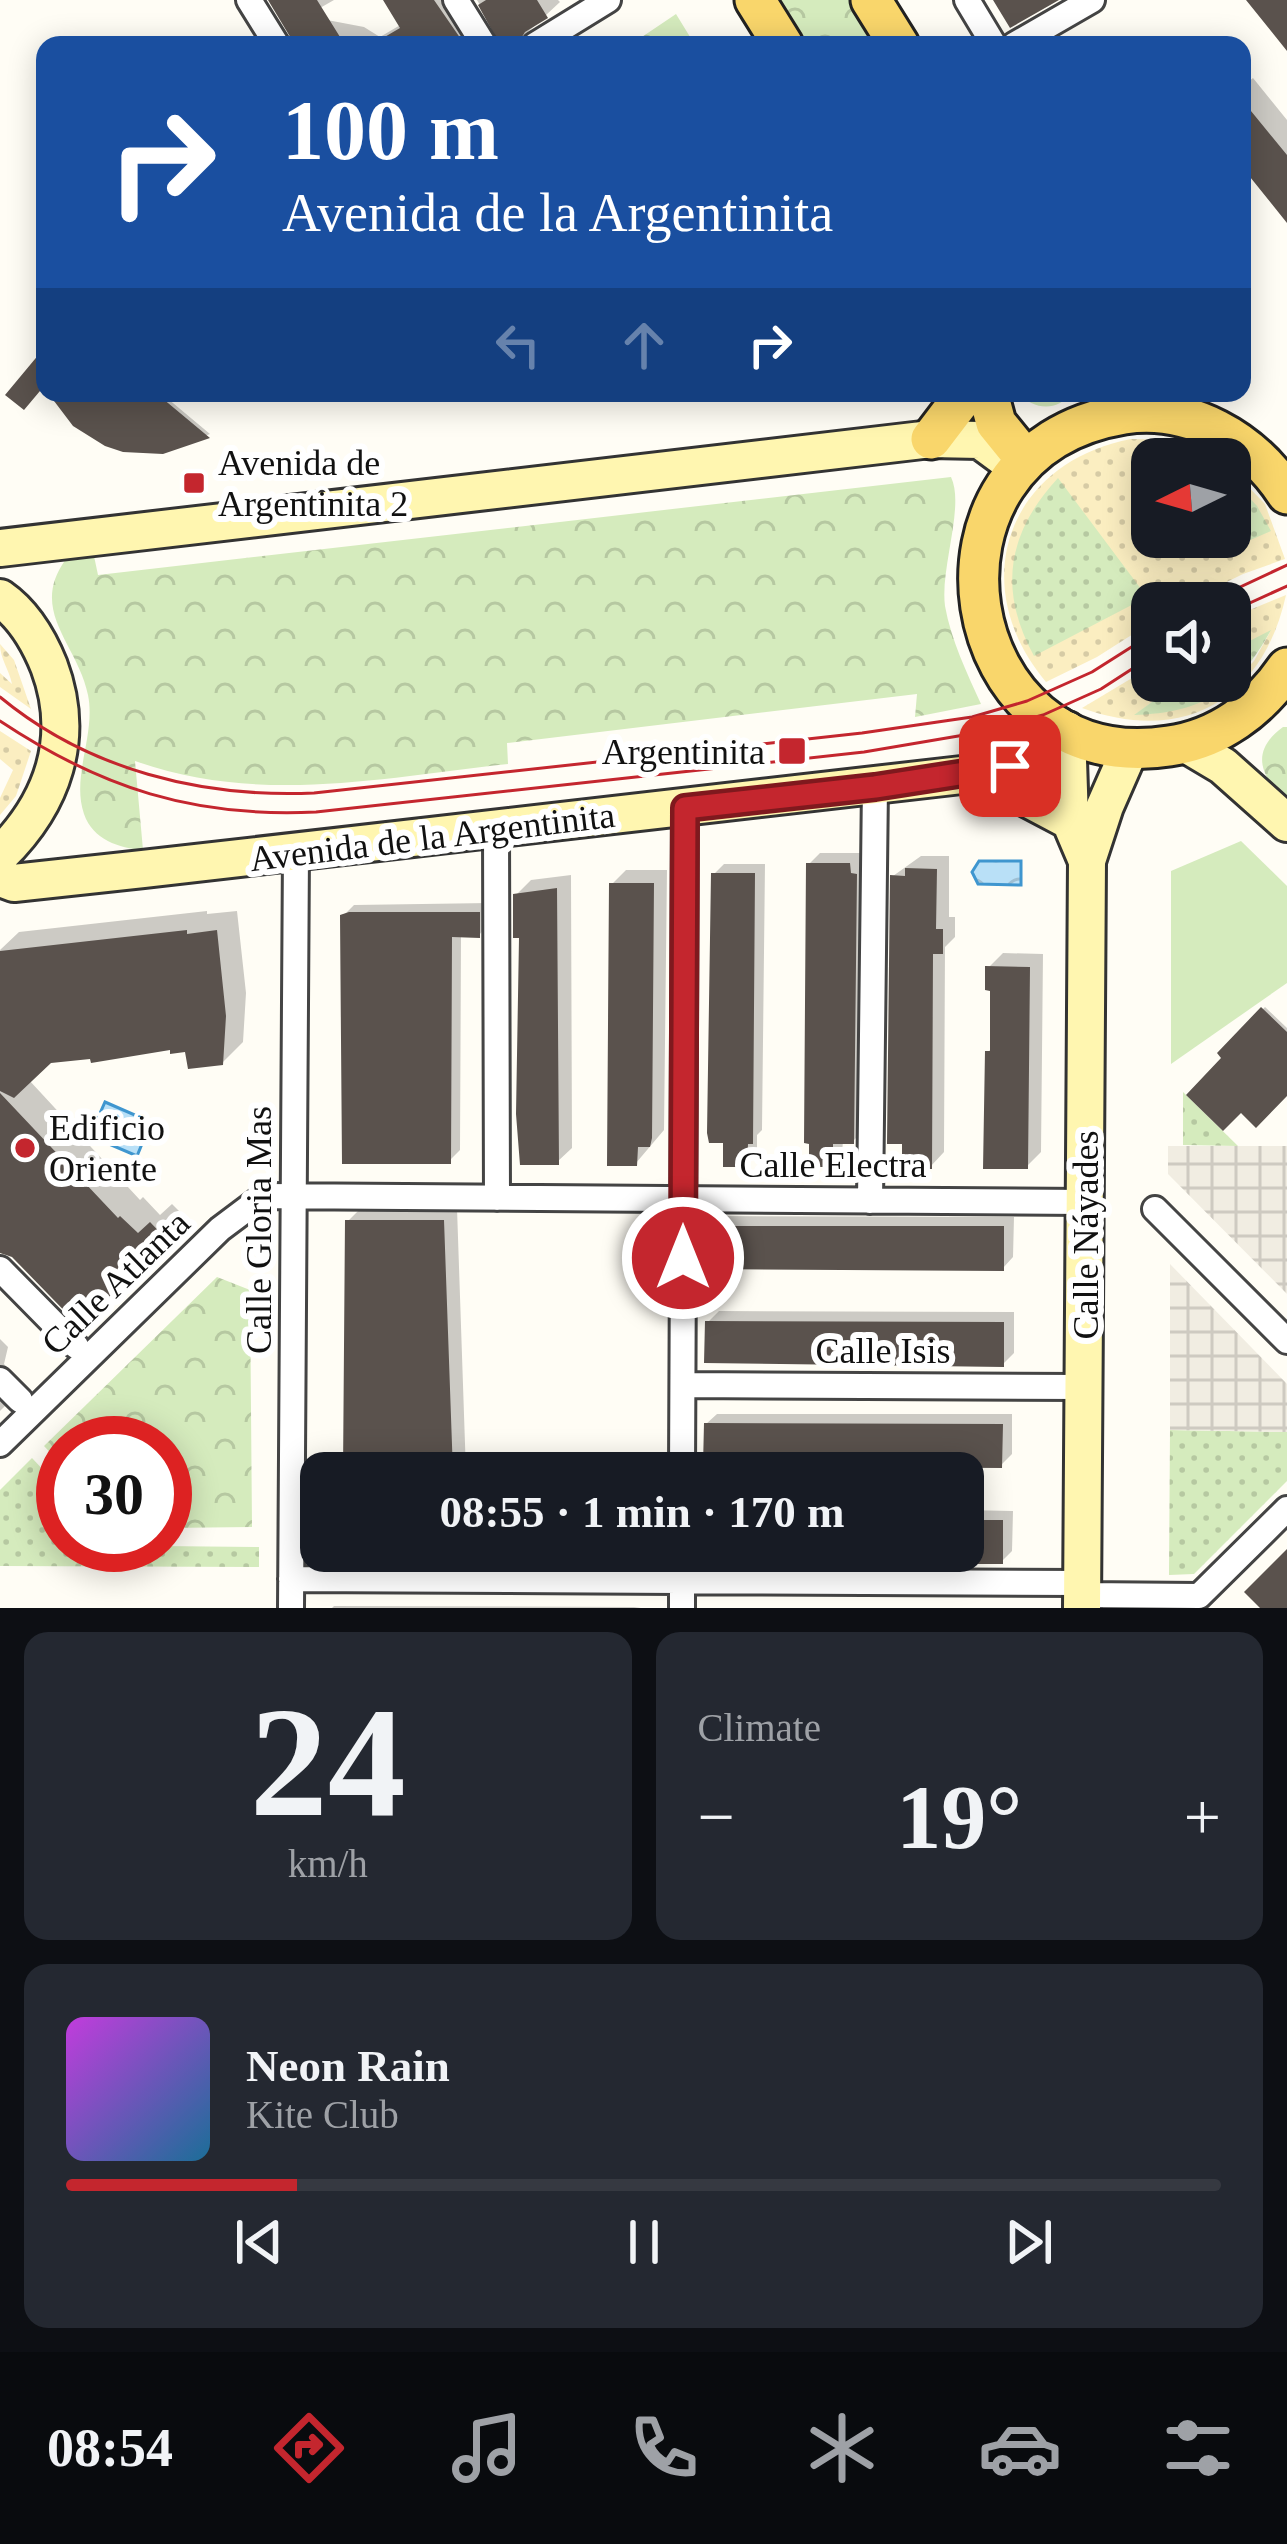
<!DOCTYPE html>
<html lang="en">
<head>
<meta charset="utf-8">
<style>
  :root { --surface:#171b24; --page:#242831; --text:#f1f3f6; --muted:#9ea1a6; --line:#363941; --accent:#c4262e }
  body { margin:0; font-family:"Times New Roman",serif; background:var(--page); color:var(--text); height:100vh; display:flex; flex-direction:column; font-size:45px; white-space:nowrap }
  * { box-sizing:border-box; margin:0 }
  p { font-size:39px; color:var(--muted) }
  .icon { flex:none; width:66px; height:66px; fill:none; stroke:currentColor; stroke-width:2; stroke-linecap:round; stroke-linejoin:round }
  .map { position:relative; height:1608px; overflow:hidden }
  .sheet { display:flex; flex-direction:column; gap:24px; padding:24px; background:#0d0f14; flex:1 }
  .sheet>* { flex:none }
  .hud { position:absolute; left:36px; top:36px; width:1215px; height:366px; border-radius:24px; box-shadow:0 6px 30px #0003; background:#1a4fa0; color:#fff; overflow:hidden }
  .needle { width:78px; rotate:265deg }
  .tools { position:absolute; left:1131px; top:438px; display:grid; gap:24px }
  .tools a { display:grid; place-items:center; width:120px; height:120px; border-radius:24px; background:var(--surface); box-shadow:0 6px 30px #0003; font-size:60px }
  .speed { position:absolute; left:36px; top:1416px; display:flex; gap:24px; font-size:60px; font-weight:700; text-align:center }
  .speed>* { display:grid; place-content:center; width:156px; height:156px; border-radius:50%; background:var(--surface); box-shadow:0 6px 30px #0003; line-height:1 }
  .speed .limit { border:18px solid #d22; background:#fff; color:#111 }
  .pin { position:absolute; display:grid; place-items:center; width:102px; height:102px; color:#fff; margin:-51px; border-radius:24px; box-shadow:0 6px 18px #0006 }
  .me { position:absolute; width:132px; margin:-66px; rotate:0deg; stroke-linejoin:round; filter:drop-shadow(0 0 9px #0008) }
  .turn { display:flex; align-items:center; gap:42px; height:252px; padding:0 48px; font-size:54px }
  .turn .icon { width:156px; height:156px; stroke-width:2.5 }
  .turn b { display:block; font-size:84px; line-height:102px }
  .lanes { display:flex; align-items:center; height:114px; padding:0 48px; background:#0003; justify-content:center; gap:60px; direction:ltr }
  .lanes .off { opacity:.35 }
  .big { font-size:90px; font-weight:600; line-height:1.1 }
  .sheet .tile { flex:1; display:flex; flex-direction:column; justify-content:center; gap:18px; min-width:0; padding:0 42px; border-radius:24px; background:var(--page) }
  .sheet .dial { align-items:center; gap:0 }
  .dial b { font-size:156px; line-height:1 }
  .song { display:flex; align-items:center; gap:36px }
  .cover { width:144px; height:144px; border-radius:18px; background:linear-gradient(135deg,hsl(290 70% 55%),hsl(200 70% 35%)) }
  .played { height:12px; border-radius:6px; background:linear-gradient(90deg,var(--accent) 20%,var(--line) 20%) }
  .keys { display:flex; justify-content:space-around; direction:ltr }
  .heat { display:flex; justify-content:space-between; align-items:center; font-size:66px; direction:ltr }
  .sheet .tiles { flex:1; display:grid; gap:24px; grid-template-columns:1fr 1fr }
  .tile:last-child { grid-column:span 2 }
  .trip { position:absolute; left:300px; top:1452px; width:684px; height:120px; border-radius:24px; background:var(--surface); box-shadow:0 6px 30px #0003; font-weight:600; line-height:120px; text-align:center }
  .dock { display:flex; height:192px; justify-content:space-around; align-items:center; background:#090b0e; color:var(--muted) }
  .dock .icon { width:84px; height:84px }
  .dock .current { color:var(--accent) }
  .dock b { font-size:54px; color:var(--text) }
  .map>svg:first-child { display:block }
  .grass { fill:#d5ebbd }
  .sand { fill:url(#sand-dots) }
  .park { fill:url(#park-crowns) }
  .garden { fill:url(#garden-dots) }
  .plaza { fill:url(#plaza-grid) }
  .water { fill:url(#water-waves); stroke:#3f96cf; stroke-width:3 }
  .shadow { fill:#0003 }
  .building { fill:#5a524d }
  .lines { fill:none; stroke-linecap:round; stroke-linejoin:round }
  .street-casing { stroke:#444; stroke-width:30 }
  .secondary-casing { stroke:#333; stroke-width:42 }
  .primary-casing { stroke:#222; stroke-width:45 }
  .street { stroke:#fff; stroke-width:24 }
  .secondary { stroke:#fff6b0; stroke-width:36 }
  .primary { stroke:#f9d66b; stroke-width:39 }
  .tram { stroke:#c4262e; stroke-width:3 }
  .route-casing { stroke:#7f191e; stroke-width:30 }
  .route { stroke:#c4262e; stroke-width:21 }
  .poi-dot { fill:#c4262e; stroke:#fff; stroke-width:4.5 }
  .labels { text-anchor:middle; stroke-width:12; stroke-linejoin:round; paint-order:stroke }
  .poi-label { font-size:36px; fill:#111; stroke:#fff; text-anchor:start }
  .street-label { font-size:36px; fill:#111; stroke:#fff }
</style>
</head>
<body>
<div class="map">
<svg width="1287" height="1608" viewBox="0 0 1287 1608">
  <defs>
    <pattern id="sand-dots" width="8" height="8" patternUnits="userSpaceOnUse" patternTransform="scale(3)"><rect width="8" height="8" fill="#fbeec1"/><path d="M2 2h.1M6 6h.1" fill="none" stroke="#d6cba5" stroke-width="1.8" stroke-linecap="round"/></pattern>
    <pattern id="park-crowns" width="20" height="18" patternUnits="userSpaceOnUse" patternTransform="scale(3)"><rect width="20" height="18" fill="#d5ebbd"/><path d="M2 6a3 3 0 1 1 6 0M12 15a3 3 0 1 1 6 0" fill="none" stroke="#b6c8a1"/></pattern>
    <pattern id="garden-dots" width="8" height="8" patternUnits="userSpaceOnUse" patternTransform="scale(3)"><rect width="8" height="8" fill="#d5ebbd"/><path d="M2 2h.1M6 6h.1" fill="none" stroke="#b6c8a1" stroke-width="1.8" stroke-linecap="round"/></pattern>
    <pattern id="plaza-grid" width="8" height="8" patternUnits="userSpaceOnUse" patternTransform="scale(3)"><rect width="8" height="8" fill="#f1ede2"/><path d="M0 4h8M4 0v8" fill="none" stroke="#cecac1"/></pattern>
    <pattern id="water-waves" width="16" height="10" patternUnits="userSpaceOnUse" patternTransform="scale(3)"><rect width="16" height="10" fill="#b9e0f7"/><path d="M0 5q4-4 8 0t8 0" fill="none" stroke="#9ebfd3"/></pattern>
  </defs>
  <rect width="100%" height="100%" fill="#fffdf5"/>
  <path class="grass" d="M1241 841 1287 886V983L1171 1064V871Z"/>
  <path class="sand" d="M1131 439C1164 439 1189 445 1219 459H1202L1156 447 1165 459H1152V537H1223L1232 548 1235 480 1230 477V468L1265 504 1285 559 1243 574 1184 603H1152V622L1097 657 1046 682C965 586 1006 463 1131 439Z
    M1286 595C1263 700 1183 745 1082 708L1152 666V681H1181L1136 714 1230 686 1254 661 1270 632 1230 651V618Z
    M0 644 14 660 31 709 0 687V673L12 684C9 669 0 659 0 644Z
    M0 731 31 751 16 796 0 815V798L13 770 0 759Z"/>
  <path class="park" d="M773 0H854L882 45H801Z
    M676 14 695 45H630Z
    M1017 393H1072C1056 412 1035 410 1017 393Z
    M951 477C965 506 940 568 945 606 951 640 967 673 981 704L915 717 917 694 507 743 508 764C380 778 260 805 135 761L143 850C119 848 93 840 84 814 71 776 96 735 88 695 78 644 28 611 66 559L94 556 98 575Z
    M1283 727H1287V802C1261 777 1249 752 1283 727Z
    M217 1277 250 1290 252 1527 165 1528V1443H63V1466L44 1446Z"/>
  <path class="garden" d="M1230 477 1257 506 1271 531 1232 548 1223 537H1230Z
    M1058 478 1147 597 1034 656C998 590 1007 533 1058 478Z
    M1271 630C1238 690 1203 713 1134 715L1181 681H1230V651Z
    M1183 1092 1238 1146 1183 1145Z
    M1170 1430 1287 1432V1481L1194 1574 1169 1575Z
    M32 1458 63 1491V1545L259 1547V1567L0 1566V1490Z"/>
  <path class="plaza" d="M1168 1146H1287V1294L1168 1174Z
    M1170 1264 1287 1384V1432L1170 1430Z"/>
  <path class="water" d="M979 861H1021V885L978 884 972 872Z
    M105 1102 151 1122 137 1156 90 1136Z"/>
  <path class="shadow" d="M271 0H334L306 16 364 27 380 37 402 24 386 0H458L488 45H299Z
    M477 0H558L560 2 517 42 503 45Z
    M1253 78 1287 120V218L1242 163V87Z
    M52 393H161L210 434 162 451Z
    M820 853H860V864H867L864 1130 853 1141H843L842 1153 832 1164 809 864Z
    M921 856H949V917H955V937L945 947 944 1152 931 1166 893 876Z
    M724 864H765L762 1130 757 1135V1153L746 1164 726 1140 713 875Z
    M626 870H667L664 1130 636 1163 612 884Z
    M571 875 572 1148 557 1162 516 895 531 880Z
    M489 903V924L479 935H461L460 1150 449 1161 343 916 354 905Z
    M207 911V914L237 911 246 993 243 1042 222 1063 173 1047 50 1060 29 1080 140 1200 143 1197 160 1215 172 1204 190 1222 84 1326 13 1254 0 1251V950L19 932Z
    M1003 953 1043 954 1041 1152 1027 1166 988 1052 993 1047V988L988 968Z
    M1265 1007 1287 1028V1092L1221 1053Z
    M362 1207 457 1208 466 1473H346L348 1221Z
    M719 1216 1014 1217 1013 1257 1003 1268 708 1227Z
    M719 1311 1014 1312V1353L1003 1364 708 1322Z
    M0 1339 8 1347 4 1364 24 1387 0 1411Z
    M717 1414H1012V1454L1001 1465 706 1424Z
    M963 1510 1013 1511 1012 1551 1002 1561 706 1558V1551H963Z
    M334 1606 634 1607 641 1608H332Z"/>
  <path class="building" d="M268 0H317L345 45H295Z
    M383 0H434L465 45H371L400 28Z
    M486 0H537L548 18 525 32 517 45H500L478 5Z
    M993 0H1059L1010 28Z
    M1246 0H1287V51Z
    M1242 100 1287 155V223L1242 167Z
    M45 347V385L24 410 5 395Z
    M48 393H156L210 438 163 454 123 452 105 446 73 426Z
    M806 863H850L851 873 857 874 854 1144H833V1167H809V1144L804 1143Z
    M905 868 937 869 936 929H943V954H933L932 1169H902V1144H887L890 875 905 876Z
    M711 873H755L753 1144H748L747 1167H723V1143H709L707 1133Z
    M609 883H654L652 1138 650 1147H638L637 1166H607Z
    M557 888 559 1165H520L516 1114 519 938H513V894Z
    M349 912H480V938L452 937 451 1164H342L340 915Z
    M187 930V934L217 930 226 1016 223 1065 188 1069 185 1052 170 1054V1050L91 1063 90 1059 51 1063 14 1098 0 1091V951Z
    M985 966 1030 967 1028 1169H983L985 1051H990V991L985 990Z
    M1261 1007 1287 1032V1096L1256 1128 1241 1113 1223 1131 1186 1095 1221 1058 1217 1053Z
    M0 1093 118 1218 120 1216 138 1233 150 1222 172 1245 84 1331 12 1257 0 1253Z
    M345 1220H444L453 1473H343Z
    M705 1226H1004V1271L705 1269Z
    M705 1321 1004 1322V1367L704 1363Z
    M704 1423 1003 1424 1002 1468 703 1466Z
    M975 1520H1003V1564H963V1525H975Z
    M1287 1549V1608H1260L1244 1592Z"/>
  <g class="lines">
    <defs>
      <path id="street" d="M249 0 277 45
        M456 0 484 45
        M967 0 994 45
        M535 45 608 0
        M1014 45 1092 0
        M496 829 497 1198
        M870 1201 875 786
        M1155 1209 1287 1341
        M0 1269 76 1346
        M0 1380 20 1400
        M683 1385 1083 1387
        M0 1444 220 1229 264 1196 1085 1202
        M682 1473 685 808
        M291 1579 1082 1583
        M1082 1595 1199 1596 1287 1509
        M291 1608 296 852
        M682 1608V1551"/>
      <path id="secondary" d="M0 548 931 439 980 440 1018 468
        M0 598C23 614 39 641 49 666 76 738 53 803 0 855
        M1067 730 1070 821 1087 861
        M1186 744 1223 766 1287 823
        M979 773 1070 821
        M0 878 14 883 143 869 979 773 1040 759 1059 726
        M1082 1608 1087 861 1105 806 1130 749"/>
      <path id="primary" d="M755 0 783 45
        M871 0 899 45
        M988 393 996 423 1026 460
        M931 439 966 393
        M1287 494C1252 440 1190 404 1124 414 898 451 953 780 1169 746 1219 739 1259 709 1287 668"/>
    </defs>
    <use href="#street" class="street-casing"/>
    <use href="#secondary" class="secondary-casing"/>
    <use href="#primary" class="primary-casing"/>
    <use href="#street" class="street"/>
    <use href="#secondary" class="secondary"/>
    <use href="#primary" class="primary"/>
    <path class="tram" d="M1206 603 1287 565
      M1230 612 1287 586
      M0 697C88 770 202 798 314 793L862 733 972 717 1027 701 1092 672 1152 634
      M0 721C101 788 194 818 316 812L864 752 976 733 1043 715 1101 689 1152 656"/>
  </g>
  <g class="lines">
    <defs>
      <path id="route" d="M683 1258 685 808 875 787 1010 766"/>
    </defs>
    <use href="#route" class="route-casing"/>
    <use href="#route" class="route"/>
  </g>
  <g class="poi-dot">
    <rect x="182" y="471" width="24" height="24" rx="6"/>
    <rect x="777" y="736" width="30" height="30" rx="6"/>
    <circle cx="25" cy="1148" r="12"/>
  </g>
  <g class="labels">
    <g class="poi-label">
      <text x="218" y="475">Avenida de<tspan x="218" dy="41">Argentinita 2</tspan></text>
      <text x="765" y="764" text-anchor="end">Argentinita</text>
      <text x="49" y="1140">Edificio<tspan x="49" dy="41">Oriente</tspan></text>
    </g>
    <g class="street-label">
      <text transform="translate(432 836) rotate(-7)" y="13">Avenida de la Argentinita</text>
      <text x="833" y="1177">Calle Electra</text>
      <text transform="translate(258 1230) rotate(-90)" y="13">Calle Gloria Mas</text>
      <text transform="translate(1085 1235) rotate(-90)" y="13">Calle Náyades</text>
      <text transform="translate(115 1282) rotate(-44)" y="13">Calle Atlanta</text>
      <text x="883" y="1363">Calle Isis</text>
    </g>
  </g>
</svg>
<div class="tools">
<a><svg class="needle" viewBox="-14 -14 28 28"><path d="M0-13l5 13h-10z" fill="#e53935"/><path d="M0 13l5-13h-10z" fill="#9ea1a6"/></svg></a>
<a><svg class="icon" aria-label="sound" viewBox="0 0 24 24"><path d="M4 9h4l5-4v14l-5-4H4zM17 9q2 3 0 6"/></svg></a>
</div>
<div class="speed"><div class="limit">30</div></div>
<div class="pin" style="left:1010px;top:766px;background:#d93025"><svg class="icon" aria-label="arrive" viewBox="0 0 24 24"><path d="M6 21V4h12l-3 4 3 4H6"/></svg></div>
<svg class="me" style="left:683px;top:1258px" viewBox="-20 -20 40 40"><circle r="17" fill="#c4262e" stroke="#fff" stroke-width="3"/><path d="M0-11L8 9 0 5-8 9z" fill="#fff"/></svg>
<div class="trip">08:55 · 1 min · 170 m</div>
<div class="hud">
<div class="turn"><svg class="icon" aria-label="right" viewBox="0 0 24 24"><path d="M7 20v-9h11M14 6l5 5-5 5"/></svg><div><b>100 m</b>Avenida de la Argentinita</div></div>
<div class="lanes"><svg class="icon off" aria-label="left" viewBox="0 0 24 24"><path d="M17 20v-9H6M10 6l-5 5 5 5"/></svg><svg class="icon off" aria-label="ahead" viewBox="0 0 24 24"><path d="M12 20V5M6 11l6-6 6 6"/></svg><svg class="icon" aria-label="right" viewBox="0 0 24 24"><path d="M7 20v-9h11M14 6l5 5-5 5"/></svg></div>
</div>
</div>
<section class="sheet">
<div class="tiles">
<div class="tile dial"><b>24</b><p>km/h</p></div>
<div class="tile"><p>Climate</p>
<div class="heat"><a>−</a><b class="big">19°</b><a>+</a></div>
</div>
<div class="tile">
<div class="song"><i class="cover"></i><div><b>Neon Rain</b><p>Kite Club</p></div></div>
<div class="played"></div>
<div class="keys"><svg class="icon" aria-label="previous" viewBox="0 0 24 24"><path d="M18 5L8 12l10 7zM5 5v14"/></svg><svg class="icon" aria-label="pause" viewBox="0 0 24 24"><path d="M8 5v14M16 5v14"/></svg><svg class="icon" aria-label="next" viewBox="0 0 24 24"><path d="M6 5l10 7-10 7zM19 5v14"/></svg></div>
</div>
</div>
</section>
<nav class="dock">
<b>08:54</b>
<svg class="icon current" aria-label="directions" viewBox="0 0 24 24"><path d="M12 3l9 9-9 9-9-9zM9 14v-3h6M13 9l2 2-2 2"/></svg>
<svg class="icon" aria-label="music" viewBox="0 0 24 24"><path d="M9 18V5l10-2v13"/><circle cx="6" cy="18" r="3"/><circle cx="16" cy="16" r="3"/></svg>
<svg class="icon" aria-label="phone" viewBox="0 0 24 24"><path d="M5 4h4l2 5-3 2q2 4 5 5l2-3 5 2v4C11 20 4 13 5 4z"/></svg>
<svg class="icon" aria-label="climate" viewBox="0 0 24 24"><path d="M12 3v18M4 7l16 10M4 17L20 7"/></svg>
<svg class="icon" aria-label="car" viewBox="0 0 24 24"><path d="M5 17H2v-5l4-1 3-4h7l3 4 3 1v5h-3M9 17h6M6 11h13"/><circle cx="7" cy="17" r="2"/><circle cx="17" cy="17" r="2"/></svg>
<svg class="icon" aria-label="filters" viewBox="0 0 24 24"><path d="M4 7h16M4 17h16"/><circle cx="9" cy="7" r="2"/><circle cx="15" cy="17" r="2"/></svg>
</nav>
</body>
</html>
